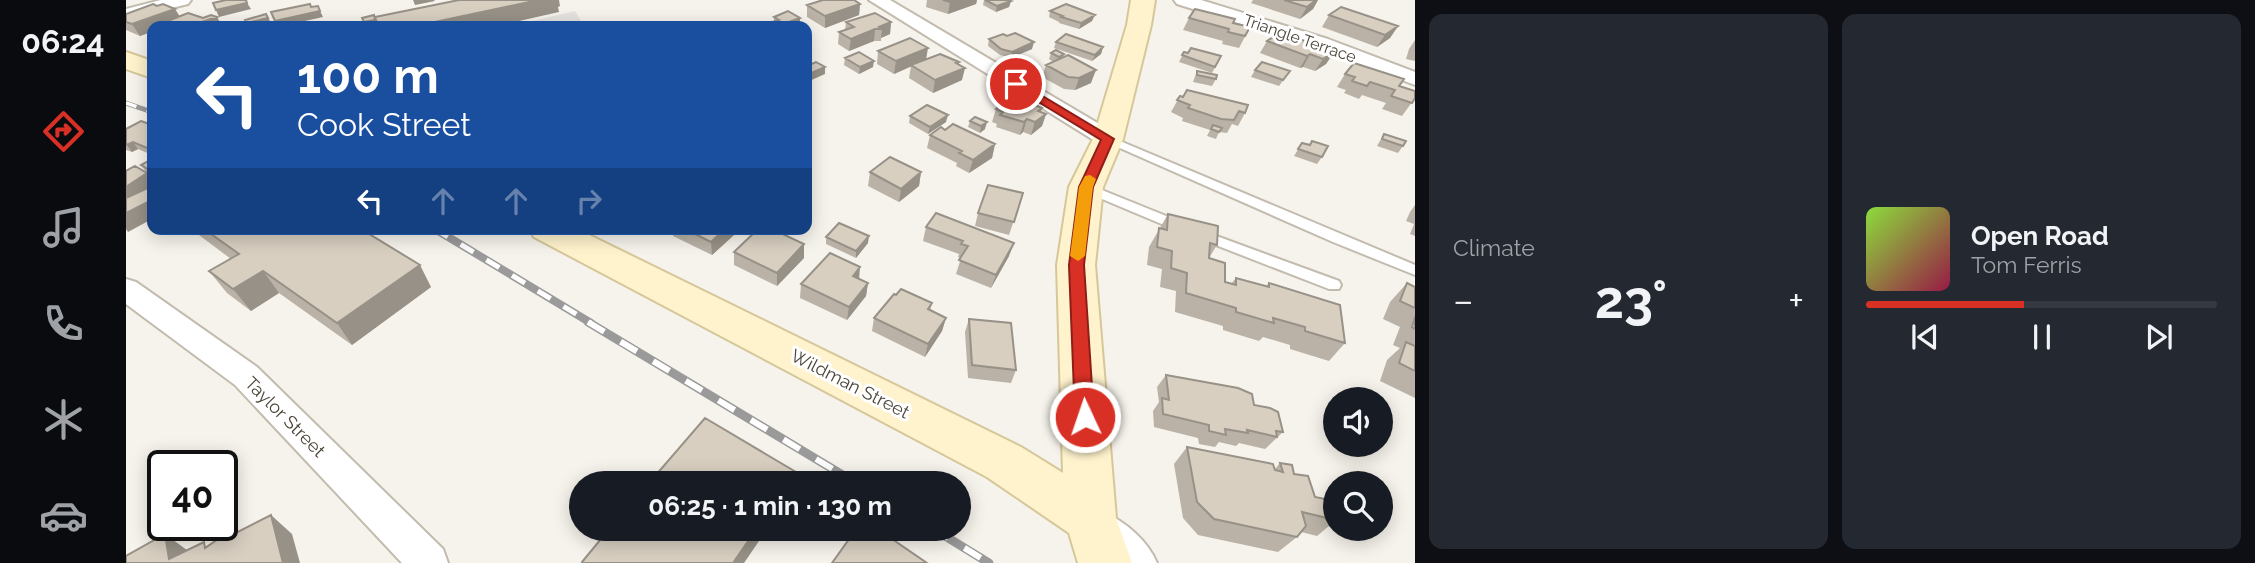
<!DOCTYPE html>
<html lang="en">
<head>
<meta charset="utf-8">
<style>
  :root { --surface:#171b24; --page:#242831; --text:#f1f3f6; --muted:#9ea1a6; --line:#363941; --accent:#d93025 }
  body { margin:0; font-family:Raleway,sans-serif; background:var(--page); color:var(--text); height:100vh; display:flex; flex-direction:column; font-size:26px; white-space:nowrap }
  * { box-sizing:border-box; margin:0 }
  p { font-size:23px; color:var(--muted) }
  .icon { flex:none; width:38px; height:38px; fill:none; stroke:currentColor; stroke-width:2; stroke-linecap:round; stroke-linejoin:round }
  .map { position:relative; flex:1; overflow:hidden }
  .drawer { display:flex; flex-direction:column; gap:14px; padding:14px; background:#0d0f14; width:840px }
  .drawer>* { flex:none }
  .banner { position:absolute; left:21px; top:21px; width:665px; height:214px; border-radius:14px; box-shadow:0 4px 18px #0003; background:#1a4fa0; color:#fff; overflow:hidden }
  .buttons { position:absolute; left:1197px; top:387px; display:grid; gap:14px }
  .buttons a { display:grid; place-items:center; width:70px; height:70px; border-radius:50%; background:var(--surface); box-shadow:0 4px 18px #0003; font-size:35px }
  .speed { position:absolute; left:21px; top:450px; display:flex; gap:14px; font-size:35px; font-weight:700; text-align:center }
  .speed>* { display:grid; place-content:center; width:91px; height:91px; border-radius:50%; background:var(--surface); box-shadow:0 4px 18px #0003; line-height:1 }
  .speed .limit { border:4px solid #111; border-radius:10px; background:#fff; color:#111 }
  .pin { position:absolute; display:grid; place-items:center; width:60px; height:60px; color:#fff; margin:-30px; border:4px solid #fff; border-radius:50%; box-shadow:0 2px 7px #0007 }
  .me { position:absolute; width:77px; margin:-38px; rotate:357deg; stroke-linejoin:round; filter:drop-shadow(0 0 5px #0008) }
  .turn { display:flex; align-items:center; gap:24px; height:147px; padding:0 35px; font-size:32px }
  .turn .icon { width:91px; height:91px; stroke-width:2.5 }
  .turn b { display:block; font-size:49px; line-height:60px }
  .lanes { display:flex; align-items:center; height:66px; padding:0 35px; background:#0003; justify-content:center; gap:35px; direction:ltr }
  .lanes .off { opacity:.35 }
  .big { font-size:52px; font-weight:700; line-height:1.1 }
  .drawer .card { flex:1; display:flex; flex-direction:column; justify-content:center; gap:10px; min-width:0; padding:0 24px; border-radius:14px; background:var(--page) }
  .song { display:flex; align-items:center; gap:21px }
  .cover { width:84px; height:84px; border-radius:10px; background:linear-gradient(135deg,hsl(90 70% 55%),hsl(340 70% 35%)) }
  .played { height:7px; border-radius:4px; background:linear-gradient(90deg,var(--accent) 45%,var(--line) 45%) }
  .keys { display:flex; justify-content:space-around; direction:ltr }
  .heat { display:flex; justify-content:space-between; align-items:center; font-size:38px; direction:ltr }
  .drawer .tiles { flex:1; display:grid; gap:14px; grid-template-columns:repeat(2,1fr) }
  .trip { position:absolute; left:443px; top:471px; width:402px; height:70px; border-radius:35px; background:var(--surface); box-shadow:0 4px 18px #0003; font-weight:700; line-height:70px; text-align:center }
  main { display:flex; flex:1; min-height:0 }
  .dock { display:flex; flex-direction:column; width:126px; justify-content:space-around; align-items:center; background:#090b0e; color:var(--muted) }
  .dock .icon { width:49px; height:49px }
  .dock .active { color:var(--accent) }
  .dock b { font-size:32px; color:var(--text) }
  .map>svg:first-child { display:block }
  .parking { fill:#e5e3e0 }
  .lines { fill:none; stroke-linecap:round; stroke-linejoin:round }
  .lane-casing { stroke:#c2bbae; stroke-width:4 }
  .street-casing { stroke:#c2bbae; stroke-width:4 }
  .secondary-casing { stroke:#d6c79b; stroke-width:4 }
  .lane { fill:#fff; fill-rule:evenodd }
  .street { fill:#fff; fill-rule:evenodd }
  .secondary { fill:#fff3cd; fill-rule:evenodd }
  .rail-far2-casing { stroke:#9a9a9a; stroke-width:5 }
  .rail-far1-casing { stroke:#9a9a9a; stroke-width:8 }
  .rail-casing { stroke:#9a9a9a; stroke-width:9 }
  .rail-far2 { stroke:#fff; stroke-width:3.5; stroke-dasharray:11; stroke-linecap:butt }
  .rail-far1 { stroke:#fff; stroke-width:5; stroke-dasharray:15; stroke-linecap:butt }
  .rail { stroke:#fff; stroke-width:6; stroke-dasharray:19; stroke-linecap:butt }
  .wall { fill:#bab2a6 }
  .shaded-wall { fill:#979187 }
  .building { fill:#d8cfc1; stroke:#979187; stroke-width:2 }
  .route { fill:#d93025; stroke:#8d1f18; stroke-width:2 }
  .slow { fill:#f59e0b }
  .labels { text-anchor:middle; stroke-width:6; stroke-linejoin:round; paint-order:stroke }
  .far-street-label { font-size:16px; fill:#4b4439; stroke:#fff }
  .street-label { font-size:18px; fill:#4b4439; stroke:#fff }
</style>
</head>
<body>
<main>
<nav class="dock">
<b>06:24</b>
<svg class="icon active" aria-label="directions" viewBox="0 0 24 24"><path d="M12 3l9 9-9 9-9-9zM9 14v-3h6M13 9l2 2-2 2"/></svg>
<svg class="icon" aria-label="music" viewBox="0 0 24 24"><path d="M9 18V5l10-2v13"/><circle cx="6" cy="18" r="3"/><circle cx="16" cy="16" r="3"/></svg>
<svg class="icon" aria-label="phone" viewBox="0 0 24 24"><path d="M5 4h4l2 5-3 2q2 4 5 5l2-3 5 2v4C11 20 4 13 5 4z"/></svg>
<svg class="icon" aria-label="climate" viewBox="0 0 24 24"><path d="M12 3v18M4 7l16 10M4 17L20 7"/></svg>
<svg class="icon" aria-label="car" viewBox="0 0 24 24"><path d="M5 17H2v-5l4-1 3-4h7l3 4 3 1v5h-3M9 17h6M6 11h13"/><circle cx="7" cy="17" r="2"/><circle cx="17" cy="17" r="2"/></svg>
</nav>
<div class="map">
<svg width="1289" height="563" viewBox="0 0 1289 563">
  <rect width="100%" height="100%" fill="#f6f3ec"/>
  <path class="parking" d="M449 11 458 26H385Z"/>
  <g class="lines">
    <defs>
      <path id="lane" d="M982 136 1289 265V275L1207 242 978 141V137Z
        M961 184 1060 224 1061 227 1055 231 1050 230 957 191 955 188 957 185Z
        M1074 230 1213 281 1215 285 1213 289H1203L1069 237 1067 234 1069 231Z"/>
      <path id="street" d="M35 0H65L62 4 0 19V9Z
        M743 0H764L990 134 993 139 990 144H974Z
        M1048 0H1075L1202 39 1289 72V85L1188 47 1051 4Z
        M0 279 10 282 131 367 317 549 322 563H276L109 385 0 304Z
        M977 512C999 521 1022 541 1031 563H984L964 543 958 530 964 517Z"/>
      <path id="secondary" d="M1005 0H1029L1025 25 997 139 977 187 969 265 990 518 1006 563H952L943 533 861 477 408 237 403 229H451L895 447 937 473 931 265 943 187 967 139 1001 25Z
        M0 52 26 61V78L0 69Z"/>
    </defs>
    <use href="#lane" class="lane-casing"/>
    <use href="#street" class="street-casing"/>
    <use href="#secondary" class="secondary-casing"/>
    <use href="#lane" class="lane"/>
    <use href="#street" class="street"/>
    <use href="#secondary" class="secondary"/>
    <defs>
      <path id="rail-far2" d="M0 103 26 112"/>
      <path id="rail-far1" d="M309 229 465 323"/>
      <path id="rail" d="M462 322 730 483
        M806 528 863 563"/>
    </defs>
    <use href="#rail-far2" class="rail-far2-casing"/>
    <use href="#rail-far1" class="rail-far1-casing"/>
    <use href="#rail" class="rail-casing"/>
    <use href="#rail-far2" class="rail-far2"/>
    <use href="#rail-far1" class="rail-far1"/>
    <use href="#rail" class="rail"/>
  </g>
  <path class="wall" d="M801 0H851L850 4 822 14 800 7Z
    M858 0H882L885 1 883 7 870 12 857 5Z
    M1127 0H1192L1187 9 1174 19 1125 3Z
    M734 4 733 15 699 28 681 17V5Z
    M31 6 49 9 53 16 26 26V34L25 32 14 36 0 30V14Z
    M924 11 966 21 953 29 933 23V22L923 17Z
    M1203 15 1272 26 1264 38 1251 47 1196 27Z
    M648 17 674 24 668 26H646V22L648 21Z
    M1063 18 1107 23 1124 27 1113 48 1096 44 1097 41 1057 30Z
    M720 22H765L764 34 755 38V41H748L723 51 712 44 713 32 719 30Z
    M881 36 906 49 885 58 874 55 862 46 863 39Z
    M1289 40V61L1280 59 1283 49Z
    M1141 41 1208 52 1200 64 1189 71 1177 67 1174 68 1134 53Z
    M930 42 977 47 975 54 966 61 928 48Z
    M752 51 833 64 836 80 807 93 783 78 785 66 768 74 751 64Z
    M1058 52 1062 53 1095 56 1086 73 1053 62Z
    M925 53 938 54 937 57 965 83 949 90 938 89 916 77 920 65 927 62 923 59Z
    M719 58 747 67 733 74 718 65Z
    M1129 70 1164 71 1153 86 1125 77Z
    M1071 71 1090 79 1086 86 1067 82Z
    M1219 74 1273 86 1289 98 1276 116 1256 109 1260 103 1236 95 1233 99 1218 93 1220 90 1211 87Z
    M1054 96 1119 113 1112 126 1106 124 1101 133 1093 132 1090 139 1081 136 1084 130 1056 121 1057 118 1045 112Z
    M870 109 915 111 920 114 916 126 905 135 897 132 894 135 870 127 871 124 866 122Z
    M784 116 820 122 802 134 783 123Z
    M849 117 859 129 854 133 842 127 844 121Z
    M26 125V155L12 149 6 152 0 150V129Z
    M819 130 869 144 866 158 843 173 830 166 831 163 801 148 804 135Z
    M1258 134 1277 146 1272 153 1251 146Z
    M1176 143 1196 157 1191 164 1168 156Z
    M26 159V175L20 172 15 165Z
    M744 172H795L793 186 773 202 742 186Z
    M897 193 883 235 849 226 852 213Z
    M1289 205V236L1284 234 1288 224 1280 221 1284 212Z
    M1042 214 1091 245 1083 258 1099 282 1105 284 1110 278 1140 286 1143 283 1219 343 1203 361 1164 349V345L1137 337 1133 341 1097 330V326L1049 312 1050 291 1034 287 1036 269 1021 265 1023 247Z
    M800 227 883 256 865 288 830 274 835 258 832 257 833 254 797 241Z
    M67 229H235L305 287 226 345 153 293 125 311 101 293 83 271 105 259 69 232Z
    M546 229H609L608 231V235L586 255 547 236Z
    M700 237 742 243 730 258 700 244Z
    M608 252 678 258 651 286 608 265Z
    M733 279 742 283 740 296 721 320 674 298 675 284Z
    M1281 283 1289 287V398L1254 381 1261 360 1274 348 1267 345 1274 327 1257 319 1264 302Z
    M806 303 804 311 820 318 816 331 799 357 746 331 748 318Z
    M843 319 890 370 885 383 842 378 839 332Z
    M1040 375 1128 405 1157 432 1139 449 1113 443 1110 446 1093 442 1089 447 1073 444 1072 438 1028 427 1027 411 1033 402 1031 387Z
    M1061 447 1149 469 1154 463 1168 474 1189 497 1209 514V521L1191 536 1175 532 1171 537 1152 552 1072 535 1057 518 1048 464Z"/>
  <path class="shaded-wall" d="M287 0H308L309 1 289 5Z
    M413 0H433L434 6 432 7 433 12 371 26H290Z
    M831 0H851L850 4 822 14 824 2Z
    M1190 0H1192L1187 9 1174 19 1181 7Z
    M885 1 883 7 870 12 871 6Z
    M121 3 125 9 93 17 90 10Z
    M734 4 733 15 699 28V16Z
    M49 9 56 20 41 26H26V30L23 29 25 32 14 36 6 24Z
    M194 11 197 17 156 26H152L149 21Z
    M969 15 966 21 953 29 955 23Z
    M91 17 96 26H64Z
    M142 18 146 24 136 26H123L121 23Z
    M674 18V24L668 26H652Z
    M249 20 252 26H240L238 22Z
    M765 22 764 34 755 38 756 29 753 27Z
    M1272 26 1264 38 1251 47 1259 35Z
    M749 29 748 41 723 51 725 39Z
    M908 42 906 49 885 58 886 52Z
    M977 47 975 54 966 61 969 55Z
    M802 48 800 60 768 74 770 61Z
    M1208 52 1200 64 1189 71 1197 59Z
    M1184 54 1177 67 1174 68 1181 56Z
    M748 61 747 67 733 74 734 67Z
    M833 62 831 71 839 68 836 80 807 93 809 80Z
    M699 67V74L681 82V75Z
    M970 70 965 83 949 90 953 78Z
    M916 108 912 120 920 114 916 126 905 135 912 111Z
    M822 115 820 122 802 134 804 127Z
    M901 119 897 132 894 135 898 122Z
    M861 122 859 129 854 133 855 126Z
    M7 142 12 149 6 152 1 145Z
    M869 144 866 158 843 173 847 160Z
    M795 172 793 186 773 202 775 189Z
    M21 173 26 180V190L0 206V187Z
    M26 200V219L2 232 0 229V213Z
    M599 229H609L608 231V235L586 255 585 242Z
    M743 236 742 243 730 258V251Z
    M888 243 883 256 865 288 870 275Z
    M678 244V258L651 286V273Z
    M294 265 305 287 226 345 211 323Z
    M734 267 733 280 727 276Z
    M137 271 153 293 125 311 107 289Z
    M742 283 740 296 721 320 723 307Z
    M820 318 816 331 799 357 802 344Z
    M670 472V483H663Z
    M145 515 166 534 174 563H157Z
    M631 528H642L618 563H607Z
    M39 534 65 553 43 559Z"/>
  <path class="building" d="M100 0H120L121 3 90 10 87 3Z
    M333 0H413L290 26H247L246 24 251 23 249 17Z
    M697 0H728L734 4 699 16 681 5Z
    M817 0H831L824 2Z
    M859 0H882L885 1 871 6Z
    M1158 0H1190L1181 7Z
    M27 4 31 6 37 4 49 9 6 24 0 22V14Z
    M184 4 185 7 192 6 194 11 149 21 145 12Z
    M940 4 969 15 955 23 935 17 937 16 924 11Z
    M1215 7 1272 26 1259 35 1203 15Z
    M1069 9 1109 19 1107 23 1124 27 1119 36 1102 32 1103 29 1063 18Z
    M662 11 674 18 652 26 646 22 653 20 648 17Z
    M62 13 77 18 85 15 91 17 64 26H29Z
    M749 13 765 22 753 27 756 29H749L725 39 713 32 728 27 720 22Z
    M140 14 142 18 121 23 119 20Z
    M248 15 249 20 238 22 236 18Z
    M120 22 124 26H106Z
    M1155 32 1208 52 1197 59 1184 54 1181 56 1141 41Z
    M889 33 908 42 886 52 875 49 863 39 877 34 881 36Z
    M940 34 977 47 969 55 930 42Z
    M784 38 802 48 770 61 752 51Z
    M1065 48 1095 56 1089 67 1056 55 1058 52 1062 53Z
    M930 50 938 54 933 57 925 53Z
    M733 52 748 61 734 67 719 58Z
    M814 54 833 62 830 63 839 68 809 80 785 65Z
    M942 55 970 70 953 78 942 77 920 65Z
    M690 62 699 67 681 75V66Z
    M1136 62 1164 71 1157 80 1129 70Z
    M1228 63 1278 79 1273 86 1289 91V98L1286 103 1265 96 1269 90 1244 82 1241 86 1226 81 1229 77 1219 74Z
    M1071 71 1091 75 1090 79 1071 75Z
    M1061 90 1122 105 1119 113 1113 111 1108 120 1095 119 1062 108 1064 105 1051 100 1054 96 1057 97Z
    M887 96 916 108 912 111 920 114 909 122 901 119 898 122 874 115 877 112 870 109Z
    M801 105 822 115 804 127 784 116Z
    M849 117 861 122 855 126 844 121Z
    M15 121 26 125V150L7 142 0 145V129Z
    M827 124 869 144 847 160 833 153 836 151 804 135 815 127 819 130Z
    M1087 125 1096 128 1093 132 1085 129Z
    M1258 134 1280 141 1277 146 1256 139Z
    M1186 141 1202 146 1196 157 1172 149 1176 143 1184 145Z
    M764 157 795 172 775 189 744 172Z
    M26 159V169L24 170 15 165Z
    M9 166 21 173 0 187V171Z
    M862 185 897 193 888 222 852 213Z
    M26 186V200L0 213V198Z
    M810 213 888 243 870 275 833 260 842 246 835 244 837 241 800 227Z
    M1042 214 1092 226 1091 245 1084 243 1083 258 1099 263V282L1110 285V278L1143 287V283L1214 305 1219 343 1179 331V327L1147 318 1148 323 1110 312V308L1060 293 1061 273 1045 268 1046 251 1031 247 1033 228 1041 230Z
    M713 223 743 236 730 251 700 237Z
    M78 229H235L294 265 211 323 137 271 107 289 83 271 113 254Z
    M559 229H599L585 242Z
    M632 229 637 232 640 229H646L678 244 651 273 608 252Z
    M704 253 734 267 727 276 742 283 723 307 675 284Z
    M1281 283 1289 287V308L1274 301Z
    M775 289 806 303 802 309 820 318 802 344 748 318 768 294 770 295Z
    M1289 317V329L1286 327Z
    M843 319 885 323 890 370 846 365Z
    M1280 342 1289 346V371L1273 363Z
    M1040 375 1112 388 1126 394 1128 405 1144 408 1152 412 1157 432 1150 431 1151 437 1121 430 1122 433 1099 429 1100 435 1083 431V425L1037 414 1036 398 1043 400Z
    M579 418 670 472 663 483H523Z
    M1061 447 1147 464 1149 470 1157 472 1154 463 1166 465 1168 474 1182 476 1189 497 1204 500 1209 514V520L1176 512 1180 526 1171 537 1088 519 1071 502Z
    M145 515 157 563H0V556L39 534 43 559 78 542 79 548 101 533 102 537Z
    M484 528H631L607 563H457L456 562Z
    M731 528H750L801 563H706Z"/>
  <path class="route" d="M890 80 988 139 967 187 958 265 968 417 966 423 959 425 952 423 949 417 943 265 953 187 975 140 886 86V81Z"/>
  <path class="slow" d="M964 175 970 179 967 187 959 256 952 261 944 256 953 187 959 176Z"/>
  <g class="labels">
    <g class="far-street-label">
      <text transform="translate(1174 38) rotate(19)" y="6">Triangle Terrace</text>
    </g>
    <g class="street-label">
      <text transform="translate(724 384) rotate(27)" y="6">Wildman Street</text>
      <text transform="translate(159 417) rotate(45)" y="6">Taylor Street</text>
    </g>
  </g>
</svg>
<div class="buttons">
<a><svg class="icon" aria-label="sound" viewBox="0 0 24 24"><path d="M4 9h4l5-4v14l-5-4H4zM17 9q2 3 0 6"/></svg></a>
<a><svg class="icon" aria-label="search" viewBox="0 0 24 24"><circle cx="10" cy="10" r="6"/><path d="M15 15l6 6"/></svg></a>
</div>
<div class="speed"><div class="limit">40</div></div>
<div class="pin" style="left:890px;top:84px;background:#d93025"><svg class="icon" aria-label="arrive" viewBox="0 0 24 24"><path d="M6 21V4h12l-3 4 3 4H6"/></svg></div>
<svg class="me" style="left:959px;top:417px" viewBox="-20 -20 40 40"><circle r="17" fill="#d93025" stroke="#fff" stroke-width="3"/><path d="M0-11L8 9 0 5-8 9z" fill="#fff"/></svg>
<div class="trip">06:25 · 1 min · 130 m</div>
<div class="banner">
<div class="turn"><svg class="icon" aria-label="left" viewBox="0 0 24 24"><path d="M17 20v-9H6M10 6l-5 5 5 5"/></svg><div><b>100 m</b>Cook Street</div></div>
<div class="lanes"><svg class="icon" aria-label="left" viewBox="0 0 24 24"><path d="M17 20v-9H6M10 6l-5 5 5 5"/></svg><svg class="icon off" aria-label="ahead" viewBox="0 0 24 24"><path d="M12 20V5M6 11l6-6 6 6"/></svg><svg class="icon off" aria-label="ahead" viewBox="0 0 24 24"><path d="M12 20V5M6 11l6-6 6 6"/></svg><svg class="icon off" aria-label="right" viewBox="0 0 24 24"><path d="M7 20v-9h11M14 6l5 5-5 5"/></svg></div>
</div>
</div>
<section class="drawer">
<div class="tiles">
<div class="card"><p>Climate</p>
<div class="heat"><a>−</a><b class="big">23°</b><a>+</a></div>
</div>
<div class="card">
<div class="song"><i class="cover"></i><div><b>Open Road</b><p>Tom Ferris</p></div></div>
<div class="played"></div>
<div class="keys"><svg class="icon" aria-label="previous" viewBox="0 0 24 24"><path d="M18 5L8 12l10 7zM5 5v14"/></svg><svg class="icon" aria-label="pause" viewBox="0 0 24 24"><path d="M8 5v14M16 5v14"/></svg><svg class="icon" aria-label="next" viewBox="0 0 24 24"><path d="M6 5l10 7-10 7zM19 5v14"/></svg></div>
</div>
</div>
</section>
</main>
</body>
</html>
